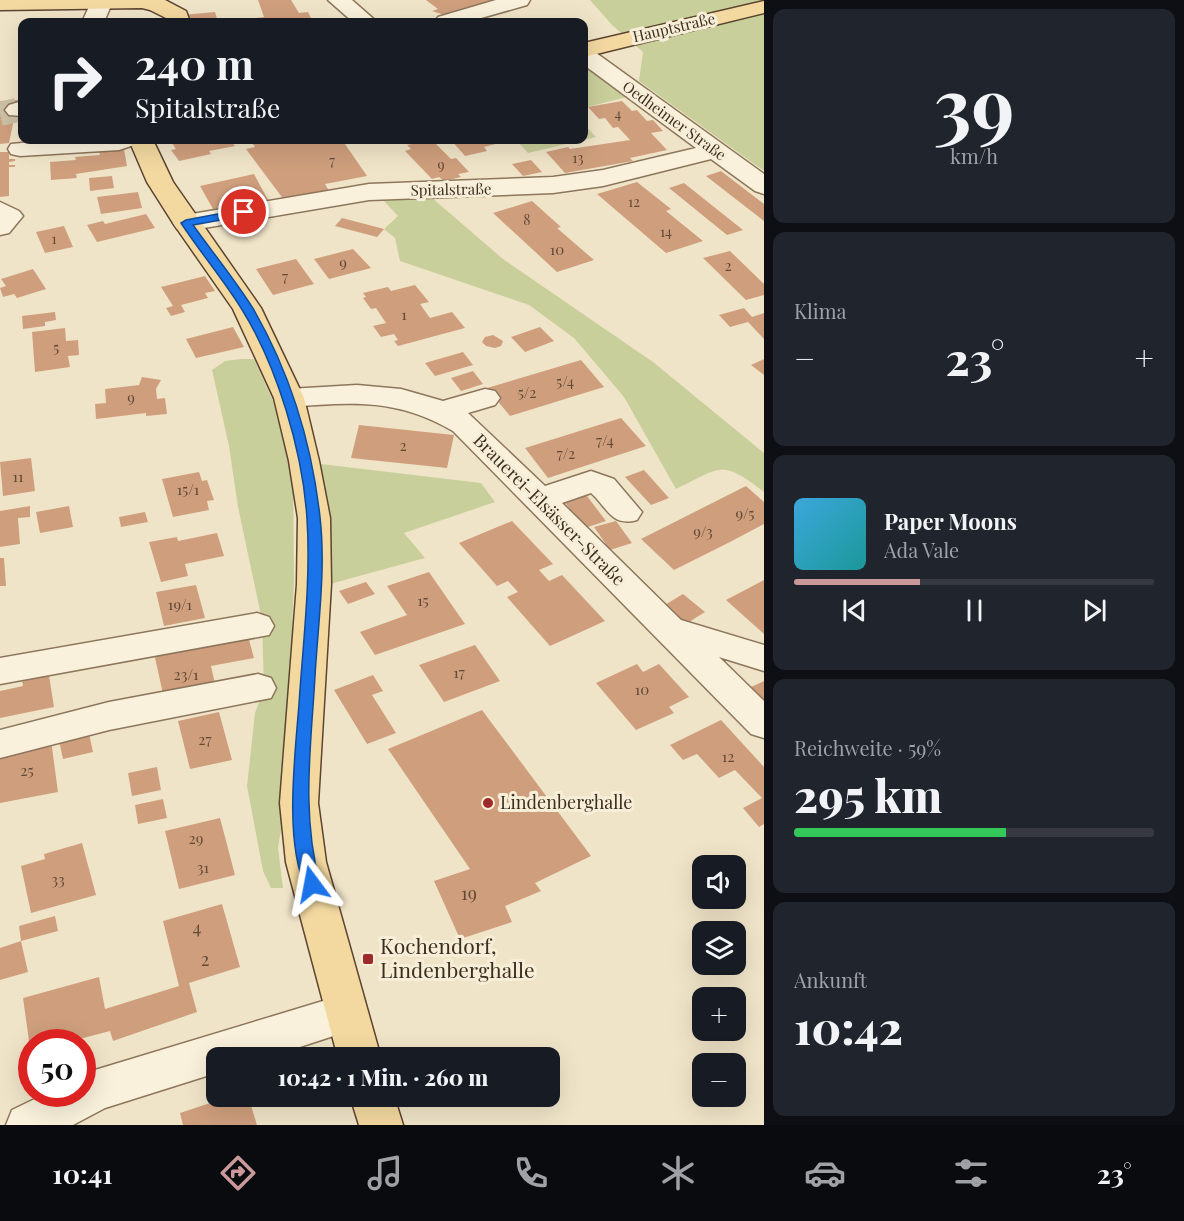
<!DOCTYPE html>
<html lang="de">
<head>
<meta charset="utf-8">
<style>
  :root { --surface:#171b24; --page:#20242c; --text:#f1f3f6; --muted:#9ea1a6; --line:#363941; --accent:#cc999b }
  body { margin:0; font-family:"Playfair Display",serif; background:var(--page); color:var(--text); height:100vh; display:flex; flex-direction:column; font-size:22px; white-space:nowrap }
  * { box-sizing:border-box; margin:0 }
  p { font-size:20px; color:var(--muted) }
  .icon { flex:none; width:33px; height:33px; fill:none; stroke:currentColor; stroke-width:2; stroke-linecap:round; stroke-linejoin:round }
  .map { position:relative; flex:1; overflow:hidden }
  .sheet { display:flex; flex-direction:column; gap:9px; padding:9px; background:#0d0f14; width:420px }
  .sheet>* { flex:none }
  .hud { position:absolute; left:18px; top:18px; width:570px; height:126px; border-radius:12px; box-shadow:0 6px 24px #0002; background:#171b24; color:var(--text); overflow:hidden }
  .buttons { position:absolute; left:692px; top:855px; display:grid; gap:12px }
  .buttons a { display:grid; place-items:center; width:54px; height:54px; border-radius:12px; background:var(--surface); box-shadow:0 6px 24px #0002; font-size:30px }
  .speed { position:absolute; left:18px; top:1029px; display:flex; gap:12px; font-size:30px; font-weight:700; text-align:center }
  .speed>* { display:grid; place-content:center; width:78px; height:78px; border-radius:50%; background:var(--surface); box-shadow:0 6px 24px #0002; line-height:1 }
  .speed .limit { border:9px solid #d22; background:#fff; color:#111 }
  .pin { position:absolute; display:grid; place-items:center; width:51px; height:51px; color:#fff; margin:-26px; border:3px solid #fff; border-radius:50%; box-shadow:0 2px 6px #0007 }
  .me { position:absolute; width:66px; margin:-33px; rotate:347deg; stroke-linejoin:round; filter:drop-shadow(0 0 4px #0008) }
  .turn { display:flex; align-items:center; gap:21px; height:126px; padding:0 18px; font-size:27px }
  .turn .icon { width:78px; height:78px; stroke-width:2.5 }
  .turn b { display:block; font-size:42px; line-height:51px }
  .big { font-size:45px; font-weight:800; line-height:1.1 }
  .sheet .card { flex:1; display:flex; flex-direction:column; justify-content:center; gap:9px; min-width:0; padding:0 21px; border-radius:12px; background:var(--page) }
  .sheet .dial { align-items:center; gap:0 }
  .dial b { font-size:78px; line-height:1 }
  .song { display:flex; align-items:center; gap:18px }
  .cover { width:72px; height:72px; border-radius:9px; background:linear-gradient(135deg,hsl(200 70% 55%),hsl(180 70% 35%)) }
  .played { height:6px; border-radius:3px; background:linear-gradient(90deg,var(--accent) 35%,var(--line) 35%) }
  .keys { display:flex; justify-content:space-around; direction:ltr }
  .heat { display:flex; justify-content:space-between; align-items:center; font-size:33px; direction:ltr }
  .charge { height:9px; border-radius:4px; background:linear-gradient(90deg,#34c759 59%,var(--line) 0) }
  .trip { position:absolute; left:206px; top:1047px; width:354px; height:60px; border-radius:12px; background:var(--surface); box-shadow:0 6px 24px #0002; font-weight:800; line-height:60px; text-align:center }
  .menu { display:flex; height:96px; justify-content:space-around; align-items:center; background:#090b0e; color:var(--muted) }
  .menu .icon { width:42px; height:42px }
  .menu .on { color:var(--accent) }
  .menu b { font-size:27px; color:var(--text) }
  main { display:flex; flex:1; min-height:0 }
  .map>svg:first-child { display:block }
  .green { fill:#c9cf9b }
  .building { fill:#cf9f7d }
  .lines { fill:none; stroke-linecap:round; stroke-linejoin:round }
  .minor-tunnel { stroke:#ccc0a6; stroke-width:24; stroke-dasharray:24 12; stroke-linecap:butt }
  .minor-casing { stroke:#8d765c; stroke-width:3 }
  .major-casing { stroke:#5b4430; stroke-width:3 }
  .minor { fill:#faf1dc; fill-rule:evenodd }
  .major { fill:#f3d9a0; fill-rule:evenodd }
  .route { fill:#1a73e8; stroke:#114b97; stroke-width:1.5 }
  .poi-dot { fill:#9e2a2b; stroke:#f7eed8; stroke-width:2 }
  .labels { text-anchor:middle; stroke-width:6; stroke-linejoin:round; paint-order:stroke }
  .far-number-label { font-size:14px; fill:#624a37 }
  .far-street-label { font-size:15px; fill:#3d2e20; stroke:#f7eed8 }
  .number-label { font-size:15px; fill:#624a37 }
  .street-label { font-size:18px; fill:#3d2e20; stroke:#f7eed8 }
  .poi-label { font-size:18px; fill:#3d2e20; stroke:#f7eed8; text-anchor:start }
  .near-number-label { font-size:18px; fill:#624a37 }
  .near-poi-label { font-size:21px; fill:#3d2e20; stroke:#f7eed8; text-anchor:start }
</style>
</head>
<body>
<main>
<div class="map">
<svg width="764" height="1125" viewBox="0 0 764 1125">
  <rect width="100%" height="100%" fill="#f0e4c8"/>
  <path class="green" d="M590 0H764V171L639 81 643 52 612 25Z
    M584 55 638 94 584 108Z
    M584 124 596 137 528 153 516 140H584Z
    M431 197 503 259 653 362 764 453V492C721 459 722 467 676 489L624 397 574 338 529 305 400 261 395 238 384 229 398 216 383 200Z
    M241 359H254L274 403 293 473 294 581 285 806 278 848 283 888H271L263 871 247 786 255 713 264 689 262 620 238 507 229 446 212 370 225 361Z
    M321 464 481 483 495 502 404 533 425 558 330 584 328 514Z"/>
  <path class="building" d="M258 0H291L299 13 308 12 313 22H222L264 17Z
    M426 0H502L447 16 432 11 438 9Z
    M215 12 218 22H185L183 15Z
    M18 100 9 143 0 144V101Z
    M622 101 632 111 637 110 647 121 653 120 663 131 651 133 667 150 630 158 633 161 565 173 546 152 568 147 570 149 630 140 618 127 613 128 605 118 599 119 588 107Z
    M170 140H230L235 146 209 151 211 154 179 161 171 150 176 149Z
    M250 140H365L345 144 367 176 325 184 329 191 284 200 246 149 255 147Z
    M432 140 451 159 456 158 469 172 458 174 461 177 444 181 439 177 432 179 405 151 411 149 407 145Z
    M451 140H511L484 147 487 151 465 156Z
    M124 149 127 166 76 174 77 178 51 180 50 162 76 160 75 157 100 155 99 151Z
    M0 152H9V159H15V161L9 162V165H15V167H9V196L0 197Z
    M531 160 542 172 523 176 512 164Z
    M721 171 764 204V221L706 176Z
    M254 174 268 200 213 209 200 186Z
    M112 176 114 188 90 191 89 178Z
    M637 182 671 209 666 211 703 241 666 253 597 194Z
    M684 183 743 230 727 235 669 188Z
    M138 192 142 208 101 214 97 197Z
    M532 201 561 227 557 228 594 260 557 272 493 213Z
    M146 214 155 228 97 242 87 225 103 221 105 224Z
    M342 218 384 229 377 237 335 226Z
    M64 226 73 247 45 253 36 232Z
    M353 249 371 268 329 279 314 259Z
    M730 251 764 284V295L746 300 703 258Z
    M296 259 314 284 273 295 256 269Z
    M33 269 46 289 17 298 14 294 3 297 0 288 6 286 1 279Z
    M205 276 215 291 205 293 208 298 181 305 185 312 171 316 166 308 173 306 161 287Z
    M415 285 429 302 420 304 430 318 452 312 465 328 398 346 394 341 398 340 394 334 381 337 373 326 386 323 376 308 371 309 363 298 366 297 363 293 388 287 391 291Z
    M744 308 752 317 764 313V339L748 322 730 327 719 315Z
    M55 312 56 320 45 322V326L23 329 22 316Z
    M233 327 244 347 196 358 186 339Z
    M540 327 554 341 525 352 511 337Z
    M65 328 66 341 78 340 79 355 68 356 70 367 35 372 32 332Z
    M493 335 503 341 501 346 495 348 486 346 482 342 485 337Z
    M463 352 473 365 435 376 425 363Z
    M764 359V375L751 365Z
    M581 360 604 387 510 416 487 388Z
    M473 371 483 384 461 391 451 378Z
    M142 377 161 380 156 389 157 399 165 398 167 414 146 416V413L96 419 95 404 106 403 105 389 139 385Z
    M621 418 646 446 548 478 525 448Z
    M359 425 454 435 447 468 351 458Z
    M31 458 35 491 3 496 0 462Z
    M644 470 669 498 651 505 625 477Z
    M199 472 202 481 207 480 214 500 207 501 209 510 173 517 162 479Z
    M746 486 764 502V524L730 542 674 570 641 539Z
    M584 492 606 521 585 528 562 499Z
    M30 506V517L18 518 20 544 0 547V511Z
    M69 506 73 527 40 533 36 512Z
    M145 512 148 522 121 527 119 517Z
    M512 521 553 564 539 570 549 581 562 575 605 621 550 646 507 597 518 592 508 581 497 586 459 543Z
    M616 521 632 543 610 550 594 527Z
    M217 533 224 556 185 564 188 576 161 582 149 542 177 537 178 541Z
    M0 558H4L6 586H0Z
    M429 572 465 624 375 655 360 632 407 615 387 586Z
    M764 580V634L726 600Z
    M366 582 375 594 348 604 339 591Z
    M196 585 205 618 164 626 156 592Z
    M683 594 705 612 689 622 676 617 663 606Z
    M248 636 254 658 211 666 215 684 163 694 154 653Z
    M475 645 500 681 444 702 419 665Z
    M47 663 54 707 0 718V691L23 686 20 668Z
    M637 664 643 672 659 664 689 697 669 707 674 713 636 730 596 683Z
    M373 675 383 691 372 695 396 733 367 744 334 690Z
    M764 681V700L751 687Z
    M482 710 591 856 535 883 541 891 505 906 512 922 460 939 434 881 470 869 388 749Z
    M219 712 232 760 190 769 178 721Z
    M721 720 764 767V824L759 827 743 808 762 798 735 770 719 778 697 754 683 760 670 745Z
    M88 729 93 752 63 759 58 736Z
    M51 740 58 792 0 803V750Z
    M157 767 161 790 132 796 128 773Z
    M163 799 167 818 138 824 135 805Z
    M220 818 235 875 179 889 165 831Z
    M82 843 96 895 31 913 21 866 45 859 44 854Z
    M222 904 240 967 189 983 197 1012 113 1041 110 1031 68 1042H32L30 1048 23 998 99 977 105 1009 179 986 163 921Z
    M55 916 58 931 21 941 19 926Z
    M21 941 28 972 0 980V948Z
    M231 1096H248L257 1125H183L180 1113Z"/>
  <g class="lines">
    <path class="minor-tunnel" d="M0 114 17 110"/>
    <defs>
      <path id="minor" d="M92 0 113 1 104 22H82Z
        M328 0H352L377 22H353Z
        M496 0H530L527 5 467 22H435L438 17Z
        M584 48 592 50 764 174V194L755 191 711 159 603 186 553 193 369 200 186 231 177 229 173 223 177 217 186 215 369 184 553 177 603 170 696 148 584 65Z
        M22 101V116L9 115 5 110 9 105Z
        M55 140H137L134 145 119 150 20 156 11 154 8 149 11 144Z
        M0 202 19 211 23 216 9 233 0 235Z
        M357 385 401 389 443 401 485 389 495 391 500 398 495 405 468 413 545 486 591 471 614 479 642 512 637 520C611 527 608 508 591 493L562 503 681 620 764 645V671L719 657 764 701V738L751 734 453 431C397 398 352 402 289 407L279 405 274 398 279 391 289 389Z
        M257 613 269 617 274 626 269 635 0 684V658Z
        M258 674 271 678 276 688 271 698 109 730 0 758V730L109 702Z
        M346 994 361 999 367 1013 361 1027 266 1058H216V1073L105 1108 73 1125H6L12 1110 45 1094H82V1075L95 1070Z"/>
      <path id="major" d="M0 0H165L186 11 190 22H168V19L150 10 142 8 0 10Z
        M764 1V13L584 57V43Z
        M129 140H153L173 182 261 308 304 398 319 461 330 518 331 584 318 803 326 862 381 1058H338L286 862 280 803 297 584 298 518 289 461 274 398 233 309 173 223 147 182Z
        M350 1096H394L403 1125H359Z"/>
    </defs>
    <use href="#minor" class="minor-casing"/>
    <use href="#major" class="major-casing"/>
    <use href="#minor" class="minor"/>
    <use href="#major" class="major"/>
  </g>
  <path class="route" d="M244 209 250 212 248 215 193 225C213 253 236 281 254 310 290 373 312 445 320 517 326 569 318 624 315 676 311 747 301 813 320 884L318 888 312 890 306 888C284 842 295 756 299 704 303 643 311 580 307 519 303 452 277 365 241 308 223 279 200 252 181 223L186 220Z"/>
  <g class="poi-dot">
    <circle cx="488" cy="803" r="6"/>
    <rect x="362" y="953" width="12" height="12" rx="3"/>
  </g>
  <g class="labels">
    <g class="far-number-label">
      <text x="618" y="119">4</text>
      <text x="578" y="163">13</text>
      <text x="332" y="166">7</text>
      <text x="441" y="170">9</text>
      <text x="634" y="207">12</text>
      <text x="527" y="225">8</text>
      <text x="666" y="237">14</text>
      <text x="54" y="244">1</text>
    </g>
    <g class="far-street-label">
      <text transform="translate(674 28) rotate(-13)" y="5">Hauptstraße</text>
      <text transform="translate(674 121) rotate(36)" y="5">Oedheimer Straße</text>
      <text transform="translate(451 190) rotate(-1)" y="5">Spitalstraße</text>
    </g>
    <g class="number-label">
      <text x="557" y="255">10</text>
      <text x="343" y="268">9</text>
      <text x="728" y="271">2</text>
      <text x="285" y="282">7</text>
      <text x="404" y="320">1</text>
      <text x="56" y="353">5</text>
      <text x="565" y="387">5/4</text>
      <text x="527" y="398">5/2</text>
      <text x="131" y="403">9</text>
      <text x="605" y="446">7/4</text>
      <text x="403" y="451">2</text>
      <text x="566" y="459">7/2</text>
      <text x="18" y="482">11</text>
      <text x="188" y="495">15/1</text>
      <text x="745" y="519">9/5</text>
      <text x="703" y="537">9/3</text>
      <text x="423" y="606">15</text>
      <text x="180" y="610">19/1</text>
      <text x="459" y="678">17</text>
      <text x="186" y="680">23/1</text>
      <text x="642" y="695">10</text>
      <text x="205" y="745">27</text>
      <text x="728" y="762">12</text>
      <text x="27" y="776">25</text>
      <text x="196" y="844">29</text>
      <text x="203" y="873">31</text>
      <text x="58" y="885">33</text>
    </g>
    <g class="street-label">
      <text transform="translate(549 510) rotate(45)" y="6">Brauerei-Elsässer-Straße</text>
    </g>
    <g class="poi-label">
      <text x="500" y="809">Lindenberghalle</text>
    </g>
    <g class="near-number-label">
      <text x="469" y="900">19</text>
      <text x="197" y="934">4</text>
      <text x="205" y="966">2</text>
    </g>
    <g class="near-poi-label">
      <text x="380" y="954">Kochendorf,<tspan x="380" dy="24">Lindenberghalle</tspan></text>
    </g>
  </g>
</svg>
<div class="buttons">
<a><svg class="icon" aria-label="sound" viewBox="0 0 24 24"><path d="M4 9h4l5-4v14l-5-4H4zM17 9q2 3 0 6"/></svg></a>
<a><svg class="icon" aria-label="layers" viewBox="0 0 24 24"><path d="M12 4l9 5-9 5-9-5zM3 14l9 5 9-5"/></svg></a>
<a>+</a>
<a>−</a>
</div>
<div class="speed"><div class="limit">50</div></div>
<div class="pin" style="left:244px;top:212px;background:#d93025"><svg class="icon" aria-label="arrive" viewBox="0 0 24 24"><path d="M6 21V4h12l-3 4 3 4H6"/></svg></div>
<svg class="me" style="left:312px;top:884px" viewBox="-20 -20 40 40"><path d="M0-17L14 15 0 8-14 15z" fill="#1a73e8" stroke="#fff" stroke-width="4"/></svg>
<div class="trip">10:42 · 1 Min. · 260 m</div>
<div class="hud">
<div class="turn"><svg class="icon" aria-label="right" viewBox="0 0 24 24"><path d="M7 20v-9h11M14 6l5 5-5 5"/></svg><div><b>240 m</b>Spitalstraße</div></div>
</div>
</div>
<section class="sheet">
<div class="card dial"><b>39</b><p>km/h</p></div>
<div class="card"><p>Klima</p>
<div class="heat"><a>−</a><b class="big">23°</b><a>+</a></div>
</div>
<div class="card">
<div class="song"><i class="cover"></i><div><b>Paper Moons</b><p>Ada Vale</p></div></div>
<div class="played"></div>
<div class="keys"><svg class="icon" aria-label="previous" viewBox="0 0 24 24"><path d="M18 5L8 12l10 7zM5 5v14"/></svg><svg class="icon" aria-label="pause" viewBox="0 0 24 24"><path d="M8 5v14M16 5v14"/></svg><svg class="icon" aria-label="next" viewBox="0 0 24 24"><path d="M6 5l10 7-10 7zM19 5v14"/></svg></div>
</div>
<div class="card"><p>Reichweite · 59%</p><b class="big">295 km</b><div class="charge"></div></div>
<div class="card"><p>Ankunft</p><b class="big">10:42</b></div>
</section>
</main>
<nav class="menu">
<b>10:41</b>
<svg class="icon on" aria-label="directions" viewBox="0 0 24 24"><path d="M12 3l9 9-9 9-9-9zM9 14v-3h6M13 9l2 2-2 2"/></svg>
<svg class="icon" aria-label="music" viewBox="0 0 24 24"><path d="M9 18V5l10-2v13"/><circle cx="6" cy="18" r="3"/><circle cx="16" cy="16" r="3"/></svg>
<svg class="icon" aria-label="phone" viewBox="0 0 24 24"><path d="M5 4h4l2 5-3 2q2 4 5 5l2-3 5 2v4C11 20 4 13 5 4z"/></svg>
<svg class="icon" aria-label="climate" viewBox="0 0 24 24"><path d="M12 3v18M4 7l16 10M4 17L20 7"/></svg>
<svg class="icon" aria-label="car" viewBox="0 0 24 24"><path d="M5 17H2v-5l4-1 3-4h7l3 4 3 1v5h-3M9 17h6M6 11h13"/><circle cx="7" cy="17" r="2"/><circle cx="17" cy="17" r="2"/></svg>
<svg class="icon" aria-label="filters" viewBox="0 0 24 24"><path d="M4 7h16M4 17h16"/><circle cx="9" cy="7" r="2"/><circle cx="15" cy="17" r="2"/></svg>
<b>23°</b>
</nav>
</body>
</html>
